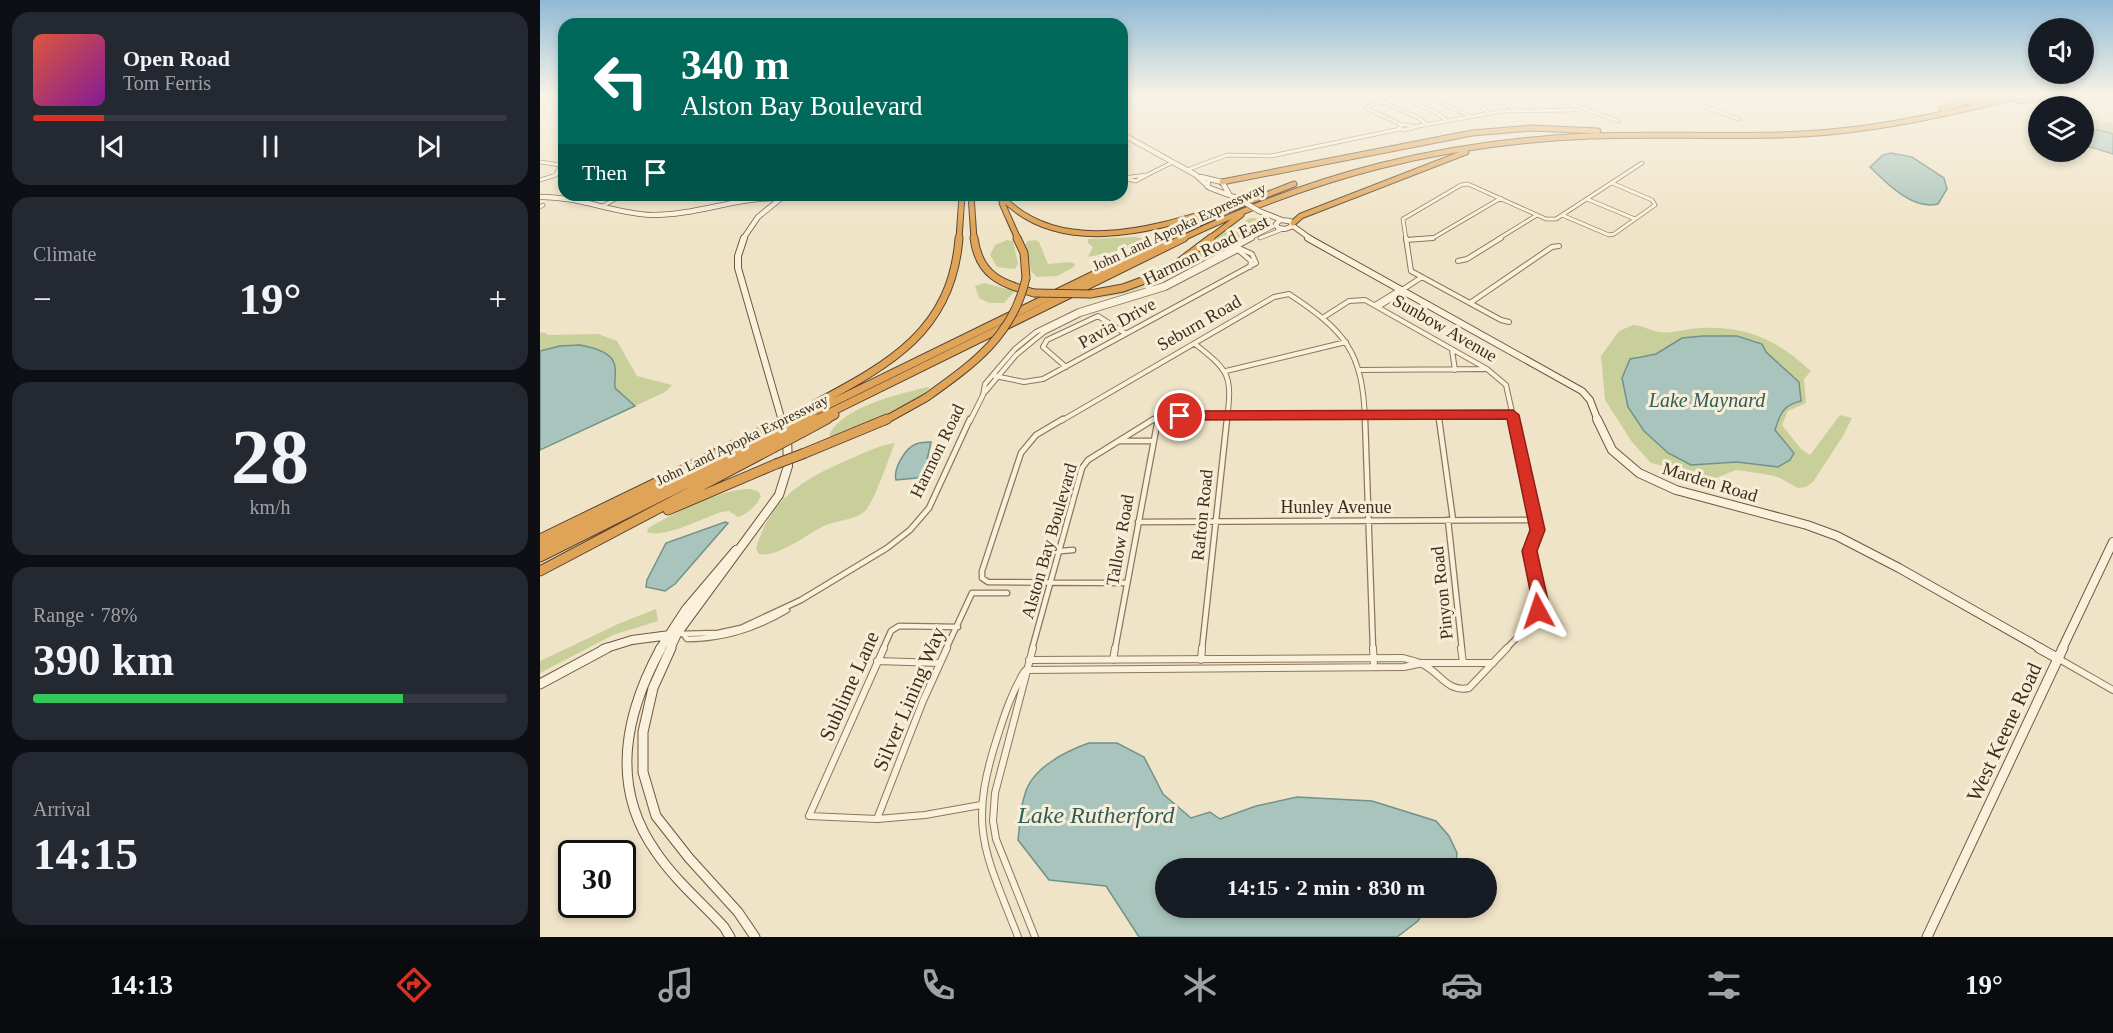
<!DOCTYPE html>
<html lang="en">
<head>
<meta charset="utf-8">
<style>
  :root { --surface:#171b24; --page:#242831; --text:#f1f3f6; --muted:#9ea1a6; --line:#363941; --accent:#d93025 }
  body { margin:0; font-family:"Times New Roman",serif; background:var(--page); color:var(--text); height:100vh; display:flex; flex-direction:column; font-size:22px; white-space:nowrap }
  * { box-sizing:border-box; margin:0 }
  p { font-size:20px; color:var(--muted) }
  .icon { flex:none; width:33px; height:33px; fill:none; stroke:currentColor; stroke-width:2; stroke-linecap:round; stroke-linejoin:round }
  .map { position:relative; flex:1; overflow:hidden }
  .details { display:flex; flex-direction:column; gap:12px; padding:12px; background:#0d0f14; width:540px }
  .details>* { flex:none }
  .guide { position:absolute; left:18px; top:18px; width:570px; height:183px; border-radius:18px; box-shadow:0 3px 9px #0003; background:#00695c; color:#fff; overflow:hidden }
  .buttons { position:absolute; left:1488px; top:18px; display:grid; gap:12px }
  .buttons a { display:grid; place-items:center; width:66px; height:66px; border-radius:50%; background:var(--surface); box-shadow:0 3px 9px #0003; font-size:30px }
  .speed { position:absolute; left:18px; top:840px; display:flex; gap:12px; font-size:30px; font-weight:700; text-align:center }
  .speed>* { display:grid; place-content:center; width:78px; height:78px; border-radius:50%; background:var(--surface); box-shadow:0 3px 9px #0003; line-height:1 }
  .speed .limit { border:3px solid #111; border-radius:9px; background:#fff; color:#111 }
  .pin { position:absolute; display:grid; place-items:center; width:51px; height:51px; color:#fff; margin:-26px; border:3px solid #fff; border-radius:50%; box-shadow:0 2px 6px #0007 }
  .me { position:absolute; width:66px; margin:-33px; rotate:355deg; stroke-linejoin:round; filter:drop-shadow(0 0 4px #0008) }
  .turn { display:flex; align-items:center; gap:21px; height:126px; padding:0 24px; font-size:27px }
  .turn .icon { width:78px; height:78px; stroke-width:2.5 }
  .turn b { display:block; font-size:42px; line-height:51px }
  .then { display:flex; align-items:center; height:57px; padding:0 24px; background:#0003; gap:12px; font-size:22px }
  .big { font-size:45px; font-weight:700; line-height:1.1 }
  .details .widget { flex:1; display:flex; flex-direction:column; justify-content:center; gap:9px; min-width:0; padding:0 21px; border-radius:18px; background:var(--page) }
  .details .dial { align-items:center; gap:0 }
  .dial b { font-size:78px; line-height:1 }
  .song { display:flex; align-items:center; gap:18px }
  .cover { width:72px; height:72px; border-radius:9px; background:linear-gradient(135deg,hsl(10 70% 55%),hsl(290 70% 35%)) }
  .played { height:6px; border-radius:3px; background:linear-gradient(90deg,var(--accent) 15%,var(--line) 15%) }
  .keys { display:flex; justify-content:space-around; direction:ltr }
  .heat { display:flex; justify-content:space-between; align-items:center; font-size:33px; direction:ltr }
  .charge { height:9px; border-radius:4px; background:linear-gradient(90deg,#34c759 78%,var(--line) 0) }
  .trip { position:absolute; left:615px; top:858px; width:342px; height:60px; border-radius:30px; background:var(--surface); box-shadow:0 3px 9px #0003; font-weight:700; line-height:60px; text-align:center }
  .menu { display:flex; height:96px; justify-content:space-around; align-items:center; background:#090b0e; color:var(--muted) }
  .menu .icon { width:42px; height:42px }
  .menu .active { color:var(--accent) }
  .menu b { font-size:27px; color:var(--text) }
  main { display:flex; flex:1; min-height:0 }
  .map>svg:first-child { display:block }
  .green { fill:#c9cf9b; fill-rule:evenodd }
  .water { fill:#a9c4bc; stroke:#6f938a; stroke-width:1.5 }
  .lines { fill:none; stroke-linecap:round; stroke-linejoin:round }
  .street-far3-casing { stroke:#8d765c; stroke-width:4.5 }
  .street-far2-casing { stroke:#8d765c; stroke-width:6 }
  .street-far1-casing { stroke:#8d765c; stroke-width:7 }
  .street-casing { stroke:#8d765c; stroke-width:8 }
  .secondary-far3-casing { stroke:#6f573f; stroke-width:6 }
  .secondary-far2-casing { stroke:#6f573f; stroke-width:8 }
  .secondary-far1-casing { stroke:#6f573f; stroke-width:10 }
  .secondary-casing { stroke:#6f573f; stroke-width:11 }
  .highway-far2-casing { stroke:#5b4430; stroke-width:7 }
  .highway-far1-casing { stroke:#5b4430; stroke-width:9 }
  .highway-casing { stroke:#5b4430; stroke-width:11 }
  .street-far3 { stroke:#faf1dc; stroke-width:3 }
  .street-far2 { stroke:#faf1dc; stroke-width:4 }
  .street-far1 { stroke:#faf1dc; stroke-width:4.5 }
  .street { stroke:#faf1dc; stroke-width:6 }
  .secondary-far3 { stroke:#faf1dc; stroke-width:4.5 }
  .secondary-far2 { stroke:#faf1dc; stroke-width:6 }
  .secondary-far1 { stroke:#faf1dc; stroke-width:8 }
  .secondary { stroke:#faf1dc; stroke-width:9 }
  .highway-far2 { stroke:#e0a458; stroke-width:5 }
  .highway-far1 { stroke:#e0a458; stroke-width:7 }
  .highway { stroke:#e0a458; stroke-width:9 }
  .secondary-bridge-casing { stroke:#6f573f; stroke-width:6; stroke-linecap:butt }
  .highway-bridge-far1-casing { stroke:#5b4430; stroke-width:9; stroke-linecap:butt }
  .highway-bridge-casing { stroke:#5b4430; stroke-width:11; stroke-linecap:butt }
  .secondary-bridge { stroke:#faf1dc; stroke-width:4.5 }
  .highway-bridge-far1 { stroke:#e0a458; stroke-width:7 }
  .highway-bridge { stroke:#e0a458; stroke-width:9 }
  .route { fill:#d93025; stroke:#8d1f18; stroke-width:1.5 }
  .labels { text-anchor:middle; stroke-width:6; stroke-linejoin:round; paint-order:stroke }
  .far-street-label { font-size:15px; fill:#3d2e20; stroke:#f7eed8 }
  .street-label { font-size:18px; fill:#3d2e20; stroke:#f7eed8 }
  .water-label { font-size:20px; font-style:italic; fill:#2f5d5a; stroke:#f7eed8 }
  .near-street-label { font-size:21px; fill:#3d2e20; stroke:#f7eed8 }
  .near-water-label { font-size:24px; font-style:italic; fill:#2f5d5a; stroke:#f7eed8 }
</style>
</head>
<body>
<main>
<section class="details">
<div class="widget">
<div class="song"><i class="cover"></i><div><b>Open Road</b><p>Tom Ferris</p></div></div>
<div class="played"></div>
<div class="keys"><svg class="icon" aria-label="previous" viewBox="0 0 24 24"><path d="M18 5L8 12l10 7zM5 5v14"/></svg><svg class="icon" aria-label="pause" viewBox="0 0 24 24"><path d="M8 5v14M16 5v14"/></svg><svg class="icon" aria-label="next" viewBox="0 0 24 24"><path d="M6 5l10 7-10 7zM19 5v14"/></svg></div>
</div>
<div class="widget"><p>Climate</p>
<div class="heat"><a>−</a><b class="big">19°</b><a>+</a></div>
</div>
<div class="widget dial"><b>28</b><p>km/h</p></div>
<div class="widget"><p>Range · 78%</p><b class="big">390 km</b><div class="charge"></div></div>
<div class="widget"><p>Arrival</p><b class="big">14:15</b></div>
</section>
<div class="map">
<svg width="1573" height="937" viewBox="0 0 1573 937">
  <rect width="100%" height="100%" fill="#f0e4c8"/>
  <path class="green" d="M1545 117 1573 124V134L1559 130 1544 131Z
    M710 218H717L714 223 724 228 705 240 623 280 586 293 545 301 600 287 626 276 675 238Z
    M595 237 602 238 604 241 582 250 548 257 553 247 548 243V239Z
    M467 240 473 241 478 264 475 269 457 267 450 255 455 245Z
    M496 240 499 242 508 264 530 262 535 264 534 267 517 276 497 277 491 271 485 245 488 241Z
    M444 283 475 291 464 303H449L439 298 435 286Z
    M1093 325C1103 325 1110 331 1119 332 1133 334 1148 328 1161 328 1208 326 1237 340 1271 371L1264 379 1266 403 1248 411 1242 425 1261 449 1270 455 1300 415 1312 418 1303 436 1273 482 1266 487 1258 488 1238 477 1224 474 1196 470 1176 478 1111 463 1092 442 1065 400 1061 356 1079 331ZM1142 338 1222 344 1226 352 1259 382 1251 403 1243 409 1235 430 1254 452 1238 467 1197 462 1151 465 1128 453 1104 431 1097 356 1116 354Z
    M4 332 8 335 58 334 77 341 97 376 132 385 125 392 95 406 75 388V364L20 346 0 351V333Z
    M387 387 390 388C368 411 322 425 292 438L289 435C303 406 357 395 387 387Z
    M355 443C349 457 334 503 325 511 315 520 299 520 286 525 268 533 239 558 219 554L216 549C230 498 265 478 310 459 324 453 340 445 355 443Z
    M209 489 218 491 221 496C217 505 209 513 198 517L189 511 181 512C164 518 123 539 107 532L108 528C133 514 180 489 209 489Z
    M116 609 118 621 73 635 0 673V661L78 624Z"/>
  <path class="water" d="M1559 130 1573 134V154L1544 145V131Z
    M1351 153 1372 157 1404 178 1407 189 1398 204C1373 211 1345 182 1330 167L1343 155Z
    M1163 336H1197L1222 344 1226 352 1259 382 1261 401C1243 405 1240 414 1235 430L1254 453 1250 460 1238 467 1197 462 1151 465 1128 453 1104 431 1088 407 1082 378 1090 359 1116 354 1142 338Z
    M40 345C51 347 70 351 74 363 77 369 74 381 75 388L95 406 0 450V351L20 346Z
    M391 442 384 474 377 478 356 480C353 469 365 448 376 444 381 442 386 442 391 442Z
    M185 522 188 523 135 584 125 591 106 587 107 580 126 543Z
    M549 743H577L604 757 623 794 651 818 670 812 680 819 716 806 757 797 832 801 896 821 909 836 917 853 916 862 911 868H626V908H886L878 921 857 937H599L566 886 509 880 478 840C480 825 480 808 485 794 492 768 526 751 549 743Z"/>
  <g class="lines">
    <defs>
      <path id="street-far3" d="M850 95 826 108 862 125
        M854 95 897 113 906 120
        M884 95 930 116
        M914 95 940 105 948 113
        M943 95 968 104 974 111
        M973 95 995 104 998 111
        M1008 95 1078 121
        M1132 95 1199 119
        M838 100 879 118 886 124
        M862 125H869L873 128 863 130 859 128Z
        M873 127 963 111 1033 110
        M0 162 21 165 16 175 0 180
        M647 170 687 155 731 156 860 129
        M582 178 607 175 633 162
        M583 178 596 181 607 175
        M1047 199 1095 219
        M63 206 82 195
        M0 207 3 205
        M1022 215 1069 235 1074 234 1115 205 1112 200 1072 183
        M720 238 743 229
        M709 239 736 225
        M866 239 863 219 921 185 928 184 1006 219H1016L1102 163
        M876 239 893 238 961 198
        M958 239 997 215"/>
      <path id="street-far2" d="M866 238 871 271 961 320 969 322
        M866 240 893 238
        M697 249 711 261 710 267
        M918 261 927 259 961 238
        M862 290 882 277
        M930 303 1012 247 1019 246
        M835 305 861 289
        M838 307 864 291
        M784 317 809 301 825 300 947 369 966 385 974 421
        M655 344C691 372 692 376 687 421
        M912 350 915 370
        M526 367 503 347 507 340 558 316 586 334
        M820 370 946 369
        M686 371 806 342
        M455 376 484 382 503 379 716 263 712 254 699 248
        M445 392 476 355 504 332 540 314 625 288 700 249
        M898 415 899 421
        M430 421 443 395 445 384 475 349 496 332 539 311 624 285 712 238
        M521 421 734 297 749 294C805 331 823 351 825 421
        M610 421 627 416 973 415
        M617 421 618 417"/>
      <path id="street-far1" d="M523 419 496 435 481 453 442 571V578L448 582 587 583
        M825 419 833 649
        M899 419 913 520
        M580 441H613
        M908 520 922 649
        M598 522 995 520
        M521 551 533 550
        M137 634 178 633 201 628 261 600 347 548 370 530 389 508 430 419
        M144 635 147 639C184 639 215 629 247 610
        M343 649 351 631 359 626 418 627
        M406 649 432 593H467
        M492 649 542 468 548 460 614 419
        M575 649 618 419
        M662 649 687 419
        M966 649 992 622 998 603 990 553 997 530 973 419"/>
      <path id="street" d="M344 648 269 816 337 819 385 815 441 805
        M493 648 455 793 453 821 456 839 495 937
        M833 648 834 667
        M921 648 923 663
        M1519 659 1573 690
        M489 660 863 658C869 660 876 661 882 664 900 672 907 693 929 688L967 648
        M573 660 575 648
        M661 660 662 648
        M337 661 400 663
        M486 670 864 667 883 663H953
        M337 819 383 701 407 648
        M478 937C445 851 427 829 458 735 465 713 472 692 484 672"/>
      <path id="secondary-far3" d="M582 134 656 175 667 185
        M661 177 682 182 689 194
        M668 183 667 186 670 188 697 198
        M0 197C39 196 75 214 113 215 157 215 197 197 241 198
        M719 211 742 220
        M740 220 750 221 753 226 745 229 738 228 736 224Z
        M753 226 771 239
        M203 239 218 217 245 195"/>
      <path id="secondary-far2" d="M204 238 198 256V268L242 421
        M768 238 1042 391 1050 400 1058 421"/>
      <path id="secondary-far1" d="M242 419 243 424
        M1057 419 1072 450 1099 473 1136 490 1267 525 1297 536 1359 568 1502 649
        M63 649 92 640 130 635
        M120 649 146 609 196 550
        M130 649 137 634 239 495 248 466 247 437
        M1522 649 1573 542"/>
      <path id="secondary" d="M121 648C85 714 69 786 116 852 135 880 161 902 184 927L190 937
        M131 648 113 688 103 732V772L116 816 149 858 198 912 215 937
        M1499 648 1519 659
        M0 684 67 648
        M1387 937 1523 648"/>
      <path id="highway-far2" d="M1479 101 1514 95
        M1402 109 1447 95
        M682 182 932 133 991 128 1058 131
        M431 195 434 239
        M460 195C516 257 609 231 678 209
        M462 203 478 239
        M753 223 761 216 926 152
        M419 239 422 195
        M626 239 680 213 754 184
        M641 239C775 175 902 142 1051 136 1130 133 1211 139 1290 132 1357 126 1421 110 1486 95
        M669 239 701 215"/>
      <path id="highway-far1" d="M434 238C439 276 461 283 494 293
        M477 238 484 253 486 278
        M550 294 583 288 626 272 671 238
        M275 404C350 364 412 331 419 238
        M257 414 278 404
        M259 419 629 238
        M273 421 644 238
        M284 421 295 415
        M344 421 387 397"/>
      <path id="highway" d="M262 426 276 419
        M263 432 287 419
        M265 453 347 419
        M128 510 236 464
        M0 539 227 429
        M0 548 230 434
        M0 557 231 441
        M0 571 233 448"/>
    </defs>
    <use href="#street-far3" class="street-far3-casing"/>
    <use href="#street-far2" class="street-far2-casing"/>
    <use href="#street-far1" class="street-far1-casing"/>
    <use href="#street" class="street-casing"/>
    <use href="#secondary-far3" class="secondary-far3-casing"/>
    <use href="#secondary-far2" class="secondary-far2-casing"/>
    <use href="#secondary-far1" class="secondary-far1-casing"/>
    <use href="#secondary" class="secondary-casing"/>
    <use href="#highway-far2" class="highway-far2-casing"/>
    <use href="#highway-far1" class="highway-far1-casing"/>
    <use href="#highway" class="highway-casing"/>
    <use href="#street-far3" class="street-far3"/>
    <use href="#street-far2" class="street-far2"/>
    <use href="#street-far1" class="street-far1"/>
    <use href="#street" class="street"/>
    <use href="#secondary-far3" class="secondary-far3"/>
    <use href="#secondary-far2" class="secondary-far2"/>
    <use href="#secondary-far1" class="secondary-far1"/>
    <use href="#secondary" class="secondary"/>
    <use href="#highway-far2" class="highway-far2"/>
    <use href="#highway-far1" class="highway-far1"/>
    <use href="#highway" class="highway"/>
    <defs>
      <path id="secondary-bridge" d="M697 198 719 211"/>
      <path id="highway-bridge-far1" d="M494 293 550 294
        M387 397C433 364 473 336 486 278
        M244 421 257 414
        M256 421 259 419"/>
      <path id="highway-bridge" d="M227 429 247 419
        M230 434 259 419
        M231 441 262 426
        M233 448 263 432
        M236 464 265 453"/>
    </defs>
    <use href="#secondary-bridge" class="secondary-bridge-casing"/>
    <use href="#highway-bridge-far1" class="highway-bridge-far1-casing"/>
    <use href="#highway-bridge" class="highway-bridge-casing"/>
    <use href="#secondary-bridge" class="secondary-bridge"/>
    <use href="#highway-bridge-far1" class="highway-bridge-far1"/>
    <use href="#highway-bridge" class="highway-bridge"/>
  </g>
  <linearGradient id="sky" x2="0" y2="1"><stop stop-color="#8fbad6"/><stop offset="0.42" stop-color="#f8f3e6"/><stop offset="1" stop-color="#f8f3e6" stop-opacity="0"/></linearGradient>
  <rect width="1573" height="226" fill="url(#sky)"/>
  <path class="route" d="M973 410 979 415 1005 530 997 551 1008 600 1004 615 998 617 993 615 990 611 992 600 982 551 990 530 967 419 640 420 633 416 640 411Z"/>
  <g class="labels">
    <g class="far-street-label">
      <text transform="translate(639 227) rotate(-25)" y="5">John Land Apopka Expressway</text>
      <text transform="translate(202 440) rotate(-26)" y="5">John Land Apopka Expressway</text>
    </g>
    <g class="street-label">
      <text transform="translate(666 250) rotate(-26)" y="6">Harmon Road East</text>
      <text transform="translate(577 323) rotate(-29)" y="6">Pavia Drive</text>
      <text transform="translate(659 323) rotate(-30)" y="6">Seburn Road</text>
      <text transform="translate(905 328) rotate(30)" y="6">Sunbow Avenue</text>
      <text transform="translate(397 451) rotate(-64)" y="6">Harmon Road</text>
      <text transform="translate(1170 482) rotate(17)" y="6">Marden Road</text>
      <text x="796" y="513">Hunley Avenue</text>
      <text transform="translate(662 515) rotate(-84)" y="6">Rafton Road</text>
      <text transform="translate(580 540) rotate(-80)" y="6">Tallow Road</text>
      <text transform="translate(509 541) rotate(-74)" y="6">Alston Bay Boulevard</text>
      <text transform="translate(902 593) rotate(-96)" y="6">Pinyon Road</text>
    </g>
    <g class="water-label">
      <text x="1167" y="407">Lake Maynard</text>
    </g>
    <g class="near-street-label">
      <text transform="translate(309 686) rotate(-66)" y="7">Sublime Lane</text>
      <text transform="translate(369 699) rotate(-67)" y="7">Silver Lining Way</text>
      <text transform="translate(1464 732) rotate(-65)" y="7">West Keene Road</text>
    </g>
    <g class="near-water-label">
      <text x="556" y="823">Lake Rutherford</text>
    </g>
  </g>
</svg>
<div class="buttons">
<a><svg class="icon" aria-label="sound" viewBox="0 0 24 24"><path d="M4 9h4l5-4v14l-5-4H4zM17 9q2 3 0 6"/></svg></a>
<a><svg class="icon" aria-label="layers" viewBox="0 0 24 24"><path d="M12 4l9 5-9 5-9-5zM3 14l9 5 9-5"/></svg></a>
</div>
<div class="speed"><div class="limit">30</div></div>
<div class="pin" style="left:640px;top:416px;background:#d93025"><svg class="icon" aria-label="arrive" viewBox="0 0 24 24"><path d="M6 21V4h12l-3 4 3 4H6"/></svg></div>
<svg class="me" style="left:998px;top:611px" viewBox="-20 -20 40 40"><path d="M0-17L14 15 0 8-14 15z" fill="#d93025" stroke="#fff" stroke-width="4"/></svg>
<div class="trip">14:15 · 2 min · 830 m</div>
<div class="guide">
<div class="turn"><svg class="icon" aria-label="left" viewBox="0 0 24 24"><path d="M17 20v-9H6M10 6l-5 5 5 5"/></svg><div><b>340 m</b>Alston Bay Boulevard</div></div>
<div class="then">Then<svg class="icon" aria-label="arrive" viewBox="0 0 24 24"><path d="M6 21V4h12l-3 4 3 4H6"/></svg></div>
</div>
</div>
</main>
<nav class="menu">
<b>14:13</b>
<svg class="icon active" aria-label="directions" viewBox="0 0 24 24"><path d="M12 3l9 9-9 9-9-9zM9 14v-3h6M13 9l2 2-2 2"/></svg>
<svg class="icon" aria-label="music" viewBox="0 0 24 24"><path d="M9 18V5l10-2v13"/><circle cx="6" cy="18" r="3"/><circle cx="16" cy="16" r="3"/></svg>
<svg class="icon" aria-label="phone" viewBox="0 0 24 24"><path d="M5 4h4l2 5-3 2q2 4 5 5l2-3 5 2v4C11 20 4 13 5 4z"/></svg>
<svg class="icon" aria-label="climate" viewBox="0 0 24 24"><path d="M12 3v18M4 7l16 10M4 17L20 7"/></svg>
<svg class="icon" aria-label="car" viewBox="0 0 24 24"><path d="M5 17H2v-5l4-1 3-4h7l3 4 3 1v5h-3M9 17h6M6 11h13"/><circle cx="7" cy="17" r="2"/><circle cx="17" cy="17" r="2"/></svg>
<svg class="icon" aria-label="filters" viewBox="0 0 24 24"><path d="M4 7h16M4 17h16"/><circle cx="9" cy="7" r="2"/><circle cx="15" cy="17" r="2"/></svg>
<b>19°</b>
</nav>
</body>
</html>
